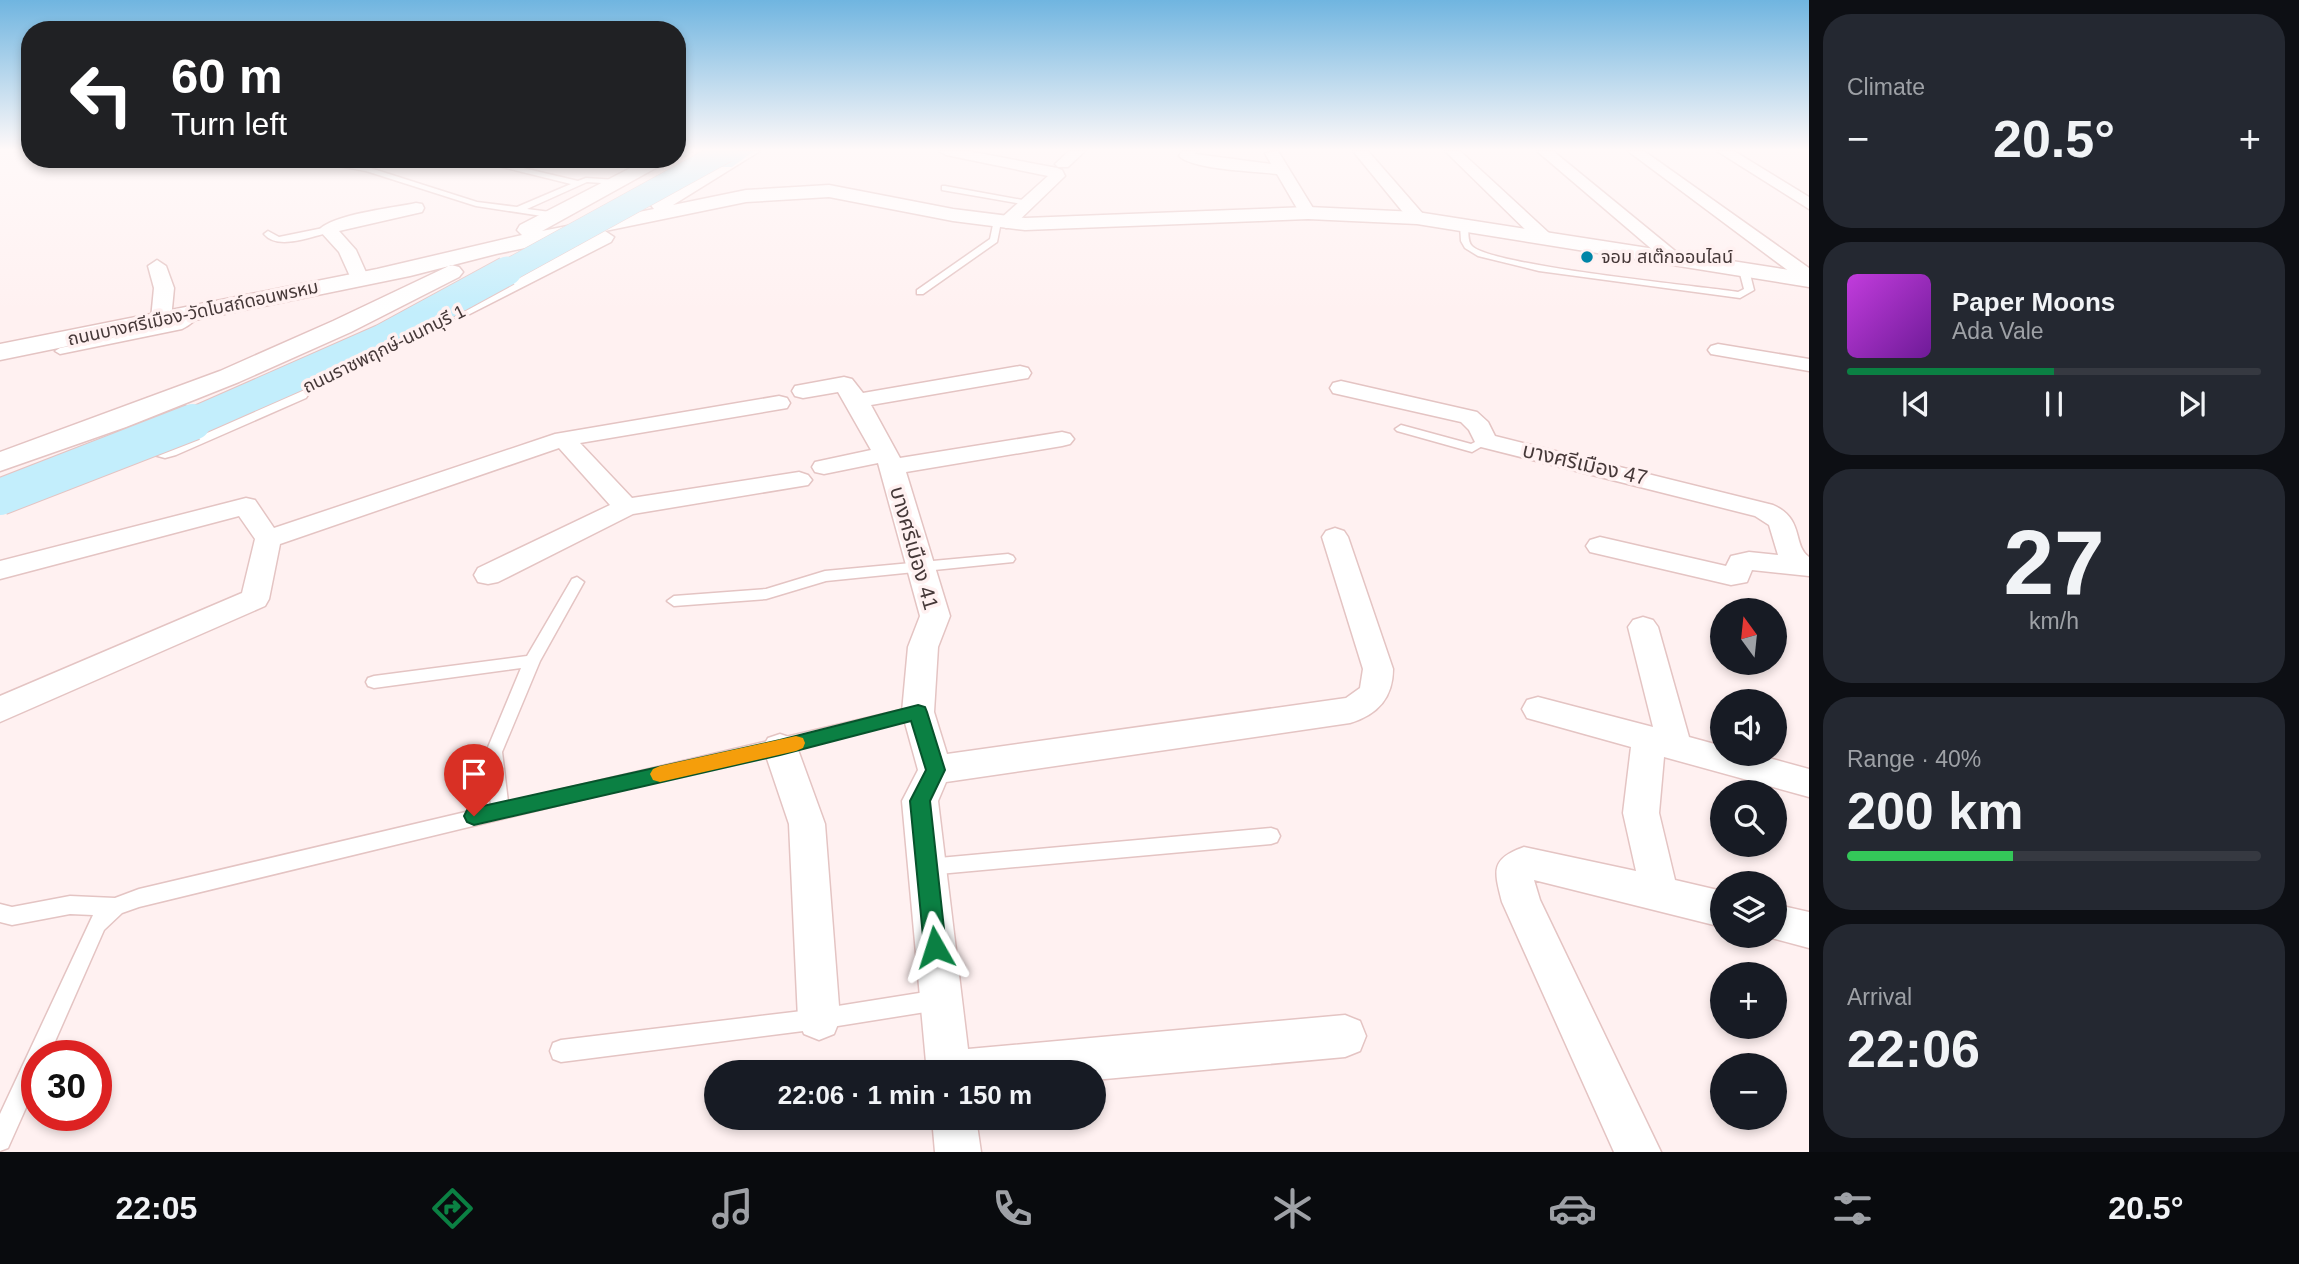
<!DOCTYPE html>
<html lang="en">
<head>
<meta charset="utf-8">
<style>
  :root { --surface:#171b24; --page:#242831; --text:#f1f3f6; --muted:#9ea1a6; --line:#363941; --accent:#0b8043 }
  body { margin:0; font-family:Helvetica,"Noto Sans Thai",sans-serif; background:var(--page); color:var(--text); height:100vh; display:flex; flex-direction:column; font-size:26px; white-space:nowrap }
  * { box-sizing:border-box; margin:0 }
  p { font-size:23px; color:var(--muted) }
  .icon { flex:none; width:38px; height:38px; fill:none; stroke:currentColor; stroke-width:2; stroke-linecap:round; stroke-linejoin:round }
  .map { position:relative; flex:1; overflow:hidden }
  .side { display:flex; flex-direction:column; gap:14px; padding:14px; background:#0d0f14; width:490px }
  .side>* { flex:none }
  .guide { position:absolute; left:21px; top:21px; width:665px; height:147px; border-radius:28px; box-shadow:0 4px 10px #0003; background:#202124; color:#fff; overflow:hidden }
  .needle { width:46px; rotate:345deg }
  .buttons { position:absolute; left:1710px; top:598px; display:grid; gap:14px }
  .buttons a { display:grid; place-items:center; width:77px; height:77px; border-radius:50%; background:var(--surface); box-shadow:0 4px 10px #0003; font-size:35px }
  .speed { position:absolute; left:21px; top:1040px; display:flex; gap:14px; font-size:35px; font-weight:700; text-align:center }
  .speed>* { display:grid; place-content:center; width:91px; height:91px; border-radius:50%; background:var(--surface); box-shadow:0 4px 10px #0003; line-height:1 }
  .speed .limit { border:10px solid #d22; background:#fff; color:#111 }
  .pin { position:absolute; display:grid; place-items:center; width:60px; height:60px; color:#fff; margin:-72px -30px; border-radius:50% 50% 50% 0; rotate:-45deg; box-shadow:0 0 7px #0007 }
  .pin .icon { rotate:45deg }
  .me { position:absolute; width:77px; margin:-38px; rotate:354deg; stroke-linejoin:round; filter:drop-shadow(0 0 5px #0008) }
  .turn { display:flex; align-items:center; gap:24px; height:147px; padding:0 35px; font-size:32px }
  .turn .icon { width:91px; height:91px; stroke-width:2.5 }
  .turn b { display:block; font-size:49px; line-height:60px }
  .big { font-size:52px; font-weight:700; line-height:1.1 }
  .side .card { flex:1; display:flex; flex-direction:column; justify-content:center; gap:10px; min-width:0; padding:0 24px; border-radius:28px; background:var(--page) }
  .side .dial { align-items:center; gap:0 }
  .dial b { font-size:91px; line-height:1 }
  .song { display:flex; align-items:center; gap:21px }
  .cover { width:84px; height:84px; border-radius:10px; background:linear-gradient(135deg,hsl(290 70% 55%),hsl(280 70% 35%)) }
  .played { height:7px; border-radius:4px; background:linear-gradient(90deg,var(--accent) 50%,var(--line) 50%) }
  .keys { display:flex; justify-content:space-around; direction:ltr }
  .heat { display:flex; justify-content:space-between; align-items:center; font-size:38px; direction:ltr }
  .charge { height:10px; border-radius:5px; background:linear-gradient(90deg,#34c759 40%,var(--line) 0) }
  .trip { position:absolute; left:704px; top:1060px; width:402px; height:70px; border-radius:35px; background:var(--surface); box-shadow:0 4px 10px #0003; font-weight:700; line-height:70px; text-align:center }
  .tab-bar { display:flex; height:112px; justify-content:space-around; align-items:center; background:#090b0e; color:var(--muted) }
  .tab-bar .icon { width:49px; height:49px }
  .tab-bar .current { color:var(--accent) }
  .tab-bar b { font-size:32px; color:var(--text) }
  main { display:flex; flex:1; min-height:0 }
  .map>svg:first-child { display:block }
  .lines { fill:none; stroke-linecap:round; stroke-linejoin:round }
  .service-casing { stroke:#e4c4c3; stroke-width:3 }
  .minor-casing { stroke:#e4c4c3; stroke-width:3 }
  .tertiary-casing { stroke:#e4c4c3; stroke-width:3 }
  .secondary-casing { stroke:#e4c4c3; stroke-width:3 }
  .service { fill:#fff; fill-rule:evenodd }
  .minor { fill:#fff; fill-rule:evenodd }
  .tertiary { fill:#fff; fill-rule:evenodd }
  .secondary { fill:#c3eefc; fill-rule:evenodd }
  .secondary-bridge-far2-casing { stroke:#e4c4c3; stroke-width:24; stroke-linecap:butt }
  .secondary-bridge-far1-casing { stroke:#e4c4c3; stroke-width:31; stroke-linecap:butt }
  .secondary-bridge-casing { stroke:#e4c4c3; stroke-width:38; stroke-linecap:butt }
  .secondary-bridge-far2 { stroke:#c3eefc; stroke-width:23 }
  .secondary-bridge-far1 { stroke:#c3eefc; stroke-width:29 }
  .secondary-bridge { stroke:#c3eefc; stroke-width:36 }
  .route { fill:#0b8043; stroke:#07532c; stroke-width:2 }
  .slow { fill:#f59e0b }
  .poi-dot { fill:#0085a7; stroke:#fff1f1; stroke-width:2.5 }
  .labels { text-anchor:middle; stroke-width:7; stroke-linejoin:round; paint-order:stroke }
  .far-poi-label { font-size:18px; fill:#453838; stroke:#fff1f1; text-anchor:start }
  .far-street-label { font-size:18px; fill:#453838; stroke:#fff1f1 }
  .street-label { font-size:21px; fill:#453838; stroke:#fff1f1 }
</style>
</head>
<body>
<main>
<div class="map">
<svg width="1809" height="1152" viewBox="0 0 1809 1152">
  <rect width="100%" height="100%" fill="#fff1f1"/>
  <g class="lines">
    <defs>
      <path id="service" d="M300 159H320L367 167 477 202 517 207 571 184 498 166V162L578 181 586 178 617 180 621 182 617 184 587 182 527 209 558 213 559 215 555 218 476 206 366 171Z
        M614 159H628L651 166 647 168Z
        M945 186 1028 201 1032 203 1028 205 942 190V186Z
        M994 220 1001 222 997 242 923 294H917V290L990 239Z
        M1464 222 1468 225C1469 231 1467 241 1472 246 1492 266 1698 286 1738 292L1744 289 1739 270 1744 267 1749 270 1754 290 1740 298 1539 271 1478 256 1465 248 1461 241 1460 225Z
        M328 227 332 230 331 232C312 236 278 251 264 234L268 231 279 237Z
        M197 309 202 312C196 320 190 325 182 329L60 354 55 351 60 348 175 325Z
        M1401 425 1471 444 1485 437 1491 441 1472 452 1397 431 1395 429Z
        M1008 554 1013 556 1015 559 1013 562 826 581 766 599 674 606 667 601 674 596 766 589 825 571Z
        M577 577 584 582 540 661 502 752 508 802 918 706 924 708 926 712 924 716 918 718 139 907 122 913 104 930 49 1055H37V1083L8 1148 0 1151V1114L93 915 70 914 12 925 0 922V904L12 907 70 896 115 898 139 889 491 806 486 752 521 668 374 688 368 686 366 682 368 678 374 676 527 656 572 579Z
        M1271 828 1277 830 1280 836 1277 842 1271 844 928 875 921 873 919 867 921 861 928 859Z
        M938 990 945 993 948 1000 945 1007 938 1010 819 1029 561 1062 553 1059 550 1051 553 1043 561 1040 819 1009Z"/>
      <path id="minor" d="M939 151H968L1057 168 1062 170 1065 176 1012 227 1006 228 997 223 1000 219 1048 176 946 155Z
        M1069 151H1085L1068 167H1058L1055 164Z
        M1182 151H1197L1195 154 1271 164 1265 153 1278 151 1316 213 1308 218 1302 217 1277 174C1255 171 1193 170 1179 156Z
        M1353 151H1368L1423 214 1425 218 1423 222H1411Z
        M1445 151H1460L1549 233 1552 237 1549 241H1537Z
        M1537 151H1553L1680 255 1683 259 1680 263H1668Z
        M1628 151H1644L1809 268V283L1802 281Z
        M1717 151H1734L1809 197V209Z
        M416 203 422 204 424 208 422 212 339 231 356 250 369 279 367 283H353L339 252 319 230C333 214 394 208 416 203Z
        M157 260 166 266 174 288 171 319 168 323H154L151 319 154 288 148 266Z
        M1718 344 1809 359V371L1711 354 1708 350 1711 346Z
        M1020 366 1028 368 1031 373 1028 378 871 405 900 458 1062 432 1070 434 1074 439 1070 444 1062 446 906 472 950 616 938 647 934 712 947 754 1346 698 1360 688 1363 669 1322 537 1326 531 1335 528 1344 531 1348 537 1393 669C1393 698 1377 715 1350 723L946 782 938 801 968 1049 1345 1015 1360 1021 1366 1036 1360 1051 1345 1057 1094 1080V1073H927L902 801 918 770 902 712 908 647 920 616 878 463 824 474 815 472 812 467 815 462 871 450 838 392 803 398 795 396 792 391 795 386 844 377 852 379 863 393Z
        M1341 381 1477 412 1488 422 1495 436 1773 505C1805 519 1792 545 1809 557V576L1752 570 1747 582 1731 585 1590 552 1586 546 1590 540 1600 537 1726 566 1731 556 1749 552 1778 555 1769 525 1755 516 1477 446 1469 430 1461 422 1333 393 1330 388 1333 383Z
        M779 396 787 398 790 403 787 408 580 443 632 498 799 472 808 475 812 480 808 485 633 514 498 582 488 584 478 582 474 575 478 568 610 505 559 448 280 544 269 599 265 606 0 722V696L242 593 255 539 239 516 0 579V561L246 498 255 500 274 528 555 434Z
        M1643 617 1653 620 1658 627 1689 737 1722 746V754H1754L1809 769V797L1664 757 1659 813 1675 880 1722 891V927L1534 880 1540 900 1661 1152H1614L1502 902C1494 871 1490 859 1524 847L1636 871 1623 813 1631 747 1527 718 1522 709 1527 700 1538 697 1653 727 1628 627 1633 620Z
        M780 734 792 738 797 747 825 824 840 1019 834 1034 819 1040 804 1034 798 1019 789 824 763 747 768 738Z
        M1774 904 1809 912V948L1764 936H1774Z
        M932 1118H976L981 1152H935Z"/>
      <path id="tertiary" d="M736 151H760L673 205 746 190 829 185 953 209 1025 218 1308 207 1417 212 1809 273V287L1417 224 1308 219 1025 230 953 221 829 197 746 202 605 231 614 237 611 242 460 319 451 317 448 312 451 307 593 234 496 254 410 276 0 360V344L377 269 522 235 517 230 520 225 648 159H672L542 231 654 209 650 204 653 200Z
        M451 265 459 267 463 272 459 277 351 332 239 382 126 427 0 471V452L220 371 333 321Z
        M296 384 306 386 310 392 306 398 176 455 165 458 154 455 150 449 154 443Z"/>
      <path id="secondary" d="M677 151H690L687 155 677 158Z
        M730 151H754L732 167H718L715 163Z"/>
    </defs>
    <use href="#service" class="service-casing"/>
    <use href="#minor" class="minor-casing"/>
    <use href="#tertiary" class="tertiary-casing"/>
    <use href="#secondary" class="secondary-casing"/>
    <use href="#service" class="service"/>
    <use href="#minor" class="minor"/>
    <use href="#tertiary" class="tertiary"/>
    <use href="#secondary" class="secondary"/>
    <defs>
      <path id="secondary-bridge-far2" d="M504 273 726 151"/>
      <path id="secondary-bridge-far1" d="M189 424 382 339 507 271"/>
      <path id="secondary-bridge" d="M0 497 193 422"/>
    </defs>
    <use href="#secondary-bridge-far2" class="secondary-bridge-far2-casing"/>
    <use href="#secondary-bridge-far1" class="secondary-bridge-far1-casing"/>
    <use href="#secondary-bridge" class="secondary-bridge-casing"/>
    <use href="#secondary-bridge-far2" class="secondary-bridge-far2"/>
    <use href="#secondary-bridge-far1" class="secondary-bridge-far1"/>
    <use href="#secondary-bridge" class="secondary-bridge"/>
  </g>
  <linearGradient id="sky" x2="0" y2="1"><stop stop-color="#70b5e0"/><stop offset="0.48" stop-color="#fff9f9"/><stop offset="1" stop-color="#fff9f9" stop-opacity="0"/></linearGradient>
  <rect width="1809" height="312" fill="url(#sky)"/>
  <path class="route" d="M918 705 925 707 927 712 945 770 930 801 946 947 943 954 935 957 927 954 924 947 910 801 926 770 911 721 780 755 474 825 467 822 464 816 467 810 474 808 780 740Z"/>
  <path class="slow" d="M796 736 803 738 805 743 803 748 796 751 660 782 653 780 650 774 653 769 660 766Z"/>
  <circle class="poi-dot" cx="1587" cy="257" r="7"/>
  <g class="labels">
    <g class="far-poi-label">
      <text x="1601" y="263">จอม สเต๊กออนไลน์</text>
    </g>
    <g class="far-street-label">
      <text transform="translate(193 313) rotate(-12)" y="6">ถนนบางศรีเมือง-วัดโบสถ์ดอนพรหม</text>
      <text transform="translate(384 349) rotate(-26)" y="6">ถนนราชพฤกษ์-นนทบุรี 1</text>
    </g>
    <g class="street-label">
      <text transform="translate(1585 464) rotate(13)" y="7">บางศรีเมือง 47</text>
      <text transform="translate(914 548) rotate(74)" y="7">บางศรีเมือง 41</text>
    </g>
  </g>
</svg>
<div class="buttons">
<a><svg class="needle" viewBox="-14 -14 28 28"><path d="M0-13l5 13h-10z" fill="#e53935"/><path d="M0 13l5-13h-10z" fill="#9ea1a6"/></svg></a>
<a><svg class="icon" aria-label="sound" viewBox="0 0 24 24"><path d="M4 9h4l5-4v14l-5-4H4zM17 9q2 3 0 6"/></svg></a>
<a><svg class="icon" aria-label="search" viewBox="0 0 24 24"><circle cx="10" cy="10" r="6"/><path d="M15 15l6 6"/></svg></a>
<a><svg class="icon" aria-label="layers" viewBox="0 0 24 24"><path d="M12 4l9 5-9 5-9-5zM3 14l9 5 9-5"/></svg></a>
<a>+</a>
<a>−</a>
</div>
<div class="speed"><div class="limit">30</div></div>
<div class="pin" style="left:474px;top:816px;background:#d93025"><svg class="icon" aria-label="arrive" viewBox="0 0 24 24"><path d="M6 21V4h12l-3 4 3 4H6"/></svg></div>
<svg class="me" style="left:935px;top:947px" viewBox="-20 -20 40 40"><path d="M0-17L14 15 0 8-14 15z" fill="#0b8043" stroke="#fff" stroke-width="4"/></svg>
<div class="trip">22:06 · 1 min · 150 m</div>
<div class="guide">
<div class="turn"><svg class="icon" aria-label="left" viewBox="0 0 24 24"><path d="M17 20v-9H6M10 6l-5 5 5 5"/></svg><div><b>60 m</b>Turn left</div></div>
</div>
</div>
<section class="side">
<div class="card"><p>Climate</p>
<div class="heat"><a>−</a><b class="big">20.5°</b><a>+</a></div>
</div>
<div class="card">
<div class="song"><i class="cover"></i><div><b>Paper Moons</b><p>Ada Vale</p></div></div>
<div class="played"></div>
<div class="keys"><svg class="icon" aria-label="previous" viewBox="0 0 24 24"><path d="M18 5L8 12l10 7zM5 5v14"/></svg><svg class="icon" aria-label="pause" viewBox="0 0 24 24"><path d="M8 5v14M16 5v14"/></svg><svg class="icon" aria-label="next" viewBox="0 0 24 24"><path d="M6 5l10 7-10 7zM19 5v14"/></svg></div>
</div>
<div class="card dial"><b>27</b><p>km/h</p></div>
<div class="card"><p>Range · 40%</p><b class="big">200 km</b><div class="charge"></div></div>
<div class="card"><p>Arrival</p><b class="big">22:06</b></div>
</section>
</main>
<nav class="tab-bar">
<b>22:05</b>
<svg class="icon current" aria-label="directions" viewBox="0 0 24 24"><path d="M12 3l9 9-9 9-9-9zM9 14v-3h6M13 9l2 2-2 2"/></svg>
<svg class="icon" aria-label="music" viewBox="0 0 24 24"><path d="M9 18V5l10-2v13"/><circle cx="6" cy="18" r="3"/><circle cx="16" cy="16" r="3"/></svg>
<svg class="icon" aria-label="phone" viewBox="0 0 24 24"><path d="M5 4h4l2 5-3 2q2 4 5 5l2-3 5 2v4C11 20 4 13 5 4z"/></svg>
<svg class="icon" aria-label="climate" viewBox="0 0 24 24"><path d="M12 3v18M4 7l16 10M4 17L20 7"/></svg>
<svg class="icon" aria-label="car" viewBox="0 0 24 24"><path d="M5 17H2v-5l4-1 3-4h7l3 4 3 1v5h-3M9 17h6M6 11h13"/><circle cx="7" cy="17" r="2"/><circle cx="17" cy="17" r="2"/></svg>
<svg class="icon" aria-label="filters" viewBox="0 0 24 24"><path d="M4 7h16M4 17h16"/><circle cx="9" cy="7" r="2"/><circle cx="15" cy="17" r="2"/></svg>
<b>20.5°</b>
</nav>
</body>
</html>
